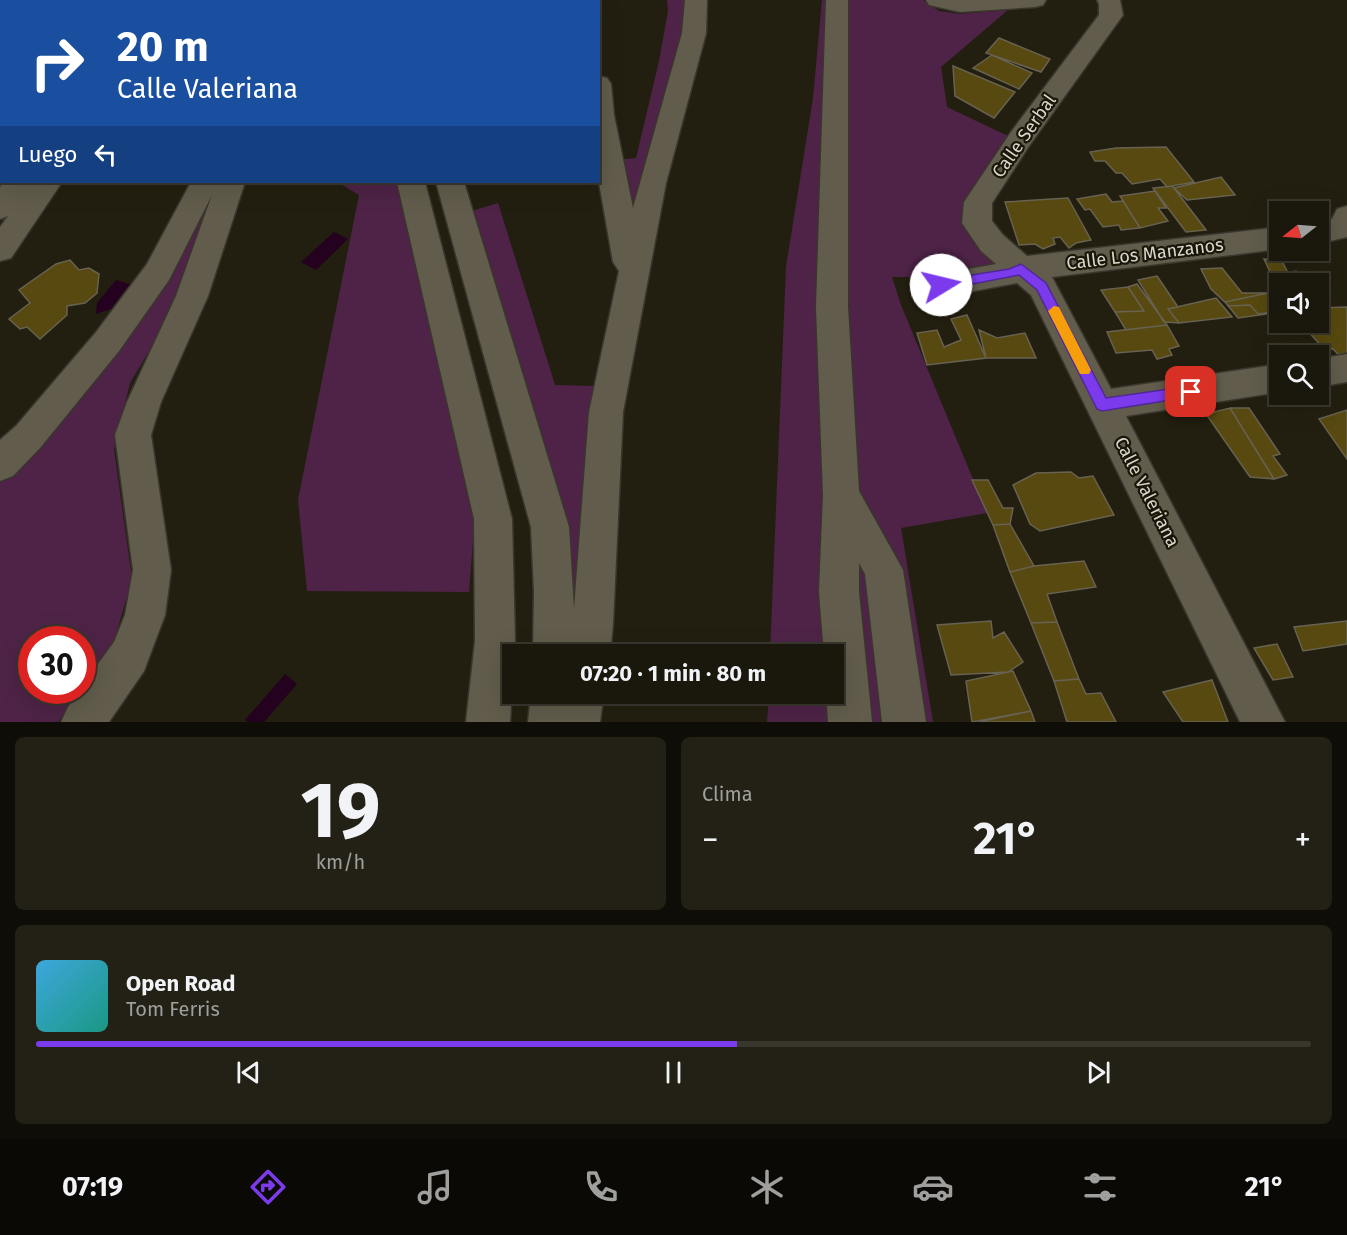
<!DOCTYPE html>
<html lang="es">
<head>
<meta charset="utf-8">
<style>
  :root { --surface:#1a170c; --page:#232015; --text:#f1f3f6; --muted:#9f9f9d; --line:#38362d; --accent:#7c3aed }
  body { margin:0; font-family:"Fira Sans",sans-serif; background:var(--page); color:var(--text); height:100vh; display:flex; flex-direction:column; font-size:22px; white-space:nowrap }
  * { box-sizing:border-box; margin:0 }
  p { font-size:20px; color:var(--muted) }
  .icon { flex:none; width:33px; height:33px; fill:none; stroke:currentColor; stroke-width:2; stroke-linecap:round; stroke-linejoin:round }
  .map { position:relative; height:722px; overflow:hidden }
  .details { display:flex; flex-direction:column; gap:15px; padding:15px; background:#0e0d07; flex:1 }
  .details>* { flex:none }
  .hud { position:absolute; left:0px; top:0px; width:600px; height:183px; box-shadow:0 6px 24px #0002,0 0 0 2px var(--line); background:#1a4fa0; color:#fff; overflow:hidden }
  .needle { width:39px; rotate:253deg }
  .fabs { position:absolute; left:1269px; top:201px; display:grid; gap:12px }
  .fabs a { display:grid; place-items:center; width:60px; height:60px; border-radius:0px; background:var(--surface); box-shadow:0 6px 24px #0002,0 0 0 2px var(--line); font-size:30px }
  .speed { position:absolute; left:18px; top:626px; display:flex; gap:12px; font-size:30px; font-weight:700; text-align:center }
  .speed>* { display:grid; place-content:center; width:78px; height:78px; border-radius:50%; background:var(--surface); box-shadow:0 6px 24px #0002,0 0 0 2px var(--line); line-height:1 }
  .speed .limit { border:9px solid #d22; background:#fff; color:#111 }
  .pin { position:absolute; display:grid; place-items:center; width:51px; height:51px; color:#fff; margin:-26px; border-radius:12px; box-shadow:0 3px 9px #0006 }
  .me { position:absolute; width:66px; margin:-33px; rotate:81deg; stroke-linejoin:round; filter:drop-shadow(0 0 4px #0008) }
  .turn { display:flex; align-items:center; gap:21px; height:126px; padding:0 18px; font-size:27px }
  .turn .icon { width:78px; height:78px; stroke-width:2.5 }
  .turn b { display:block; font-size:42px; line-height:51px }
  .then { display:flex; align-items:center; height:57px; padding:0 18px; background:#0003; gap:12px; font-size:22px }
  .big { font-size:45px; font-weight:700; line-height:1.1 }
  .details .widget { flex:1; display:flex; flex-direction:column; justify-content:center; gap:9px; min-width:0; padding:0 21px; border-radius:9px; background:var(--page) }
  .details .dial { align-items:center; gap:0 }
  .dial b { font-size:78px; line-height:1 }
  .song { display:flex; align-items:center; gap:18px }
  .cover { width:72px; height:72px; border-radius:9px; background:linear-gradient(135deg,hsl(200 70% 55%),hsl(170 70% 35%)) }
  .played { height:6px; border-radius:3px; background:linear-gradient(90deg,var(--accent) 55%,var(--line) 55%) }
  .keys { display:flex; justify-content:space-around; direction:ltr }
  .heat { display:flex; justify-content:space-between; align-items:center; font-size:33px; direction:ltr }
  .details .tiles { flex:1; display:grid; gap:15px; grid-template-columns:1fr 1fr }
  .widget:last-child { grid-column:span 2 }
  .trip { position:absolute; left:502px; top:644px; width:342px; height:60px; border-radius:0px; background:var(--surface); box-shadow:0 6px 24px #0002,0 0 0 2px var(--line); font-weight:700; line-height:60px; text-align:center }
  .menu { display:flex; height:96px; justify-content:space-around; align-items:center; background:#0a0905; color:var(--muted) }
  .menu .icon { width:42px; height:42px }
  .menu .selected { color:var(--accent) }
  .menu b { font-size:27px; color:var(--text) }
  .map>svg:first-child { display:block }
  .green { fill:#4e2347 }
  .water { fill:#23011f }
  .building { fill:#57490f; stroke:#676251; stroke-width:1.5 }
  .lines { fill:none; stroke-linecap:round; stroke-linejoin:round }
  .street-casing { stroke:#3a362e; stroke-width:3 }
  .street { fill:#615c4b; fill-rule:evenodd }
  .route { fill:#7c3aed; stroke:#51269a; stroke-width:1.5 }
  .slow { fill:#f59e0b }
  .labels { text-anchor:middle; stroke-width:4.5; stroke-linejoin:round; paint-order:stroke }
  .street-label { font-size:18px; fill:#d9d6cd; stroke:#1a1608 }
</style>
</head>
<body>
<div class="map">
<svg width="1347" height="722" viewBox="0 0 1347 722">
  <rect width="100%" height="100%" fill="#231f10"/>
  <path class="green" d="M667 0H687L686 25 631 234 618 160 636 158 659 61 668 11Z
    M822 0H923L939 11 960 14 1008 10 941 67 947 107 1010 137 969 202 1001 268 936 277H892L901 305 987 513 901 528 933 722H767L769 693H834V654H770L786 267 813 98Z
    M214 182H219L170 316 130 383 114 449 132 579 112 648 83 688 82 639H32V690H81L58 722H0V479L171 270Z
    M337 182H401L471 482 475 514 469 592 307 591 298 500 359 195Z
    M498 203 555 385 594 386 574 654 468 212Z"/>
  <path class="water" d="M334 232 348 239 316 270 301 262Z
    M116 280 130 284 111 309 96 314 97 303Z
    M285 674 297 684 264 722H248L245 720Z"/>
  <path class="building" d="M999 38 1050 59 1041 72 986 53Z
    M992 55 1032 73 1019 89 973 68Z
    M953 66 1015 92 994 118 955 96Z
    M1166 147 1194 182 1167 187 1160 179 1132 184 1122 173H1116L1105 161H1095L1090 152 1116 148Z
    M1221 177 1235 195 1187 200 1174 188Z
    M1172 186 1174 188 1206 230 1186 232 1153 188Z
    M1155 191 1166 208H1158L1168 221 1140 228 1120 196Z
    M1106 194 1112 202 1123 201 1140 228 1121 230 1119 225 1103 227 1090 209 1085 210 1077 199Z
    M1068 198 1091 240 1076 243 1069 248 1060 237 1053 238 1055 244 1043 249 1035 244 1019 245 1005 202Z
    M1264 259 1282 261 1288 273 1272 276Z
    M70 260 79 270 89 268 99 274 97 293 85 303 67 306V315L40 339 27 327 20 329 9 319 30 303 19 290 56 264Z
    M1222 268 1242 293H1268L1279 311 1258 314 1250 305 1229 306 1211 289 1201 269Z
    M1296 271 1305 284H1280V286L1272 276Z
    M1157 276 1178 307 1168 309 1179 323 1164 322 1138 280Z
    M1137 284 1167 325 1126 330 1115 312 1144 311 1128 287Z
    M1128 287 1144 311 1115 312 1101 290Z
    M1268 293 1280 307V312L1238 318 1225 302Z
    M1216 298 1232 317 1179 323 1168 309Z
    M1347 307V355L1338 354 1333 349H1324L1305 328 1310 325 1309 322H1318V308Z
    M967 315 986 358 927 365 917 333 937 330 944 347 961 340 951 319Z
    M1167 325 1179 346 1169 349 1172 355 1157 359 1152 350 1116 353 1107 332Z
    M979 330 997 338 1025 333 1036 358H986Z
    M1230 408 1274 479 1250 477 1206 414Z
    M1230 408H1249L1280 454 1273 456 1287 475 1274 479Z
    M1347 410V459L1319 419Z
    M1071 472 1079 478 1093 476 1114 515 1040 531 1030 524 1013 485 1036 473Z
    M972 480H988L1003 508H1013L1010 524 993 525Z
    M1010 524 1034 566 1010 572 993 525Z
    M1084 561 1096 587 1047 594 1057 622 1031 623 1010 572 1034 566Z
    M991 621 993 638 1004 632 1023 662 1008 672 951 675 937 625Z
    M1347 621V644L1303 651 1294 627Z
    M1057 622 1079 679 1054 681 1031 623Z
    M1277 644 1293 677 1273 680 1254 648Z
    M1013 671 1031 711 972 722 966 681Z
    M1079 679 1086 694 1101 693 1116 722H1067L1054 681Z
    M1212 680 1228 722H1183L1163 692Z
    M1031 711 1035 722H979Z"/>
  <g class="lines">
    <defs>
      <path id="street" d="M114 0H136V2H114Z
        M279 0H301L278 2Z
        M355 0H377V2H355Z
        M383 0H405V2H383Z
        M578 0H600L598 5V2Z
        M685 0H707L706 33 666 183 623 412 613 624 610 654H533L534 592 531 527 436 182H464L569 527 574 609 589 412 619 271 613 262 598 177V76L607 78 611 84 614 115 633 208 682 33Z
        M826 0H848V307L859 491 903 570 926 722H882L865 574 859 563V592L872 722H828L826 693H834V654H824L819 592 823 495 816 307Z
        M926 0H1046L1043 5 1035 7 960 12 929 5Z
        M1097 0H1120L1123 15 1029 146 992 203V221L1003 235 1027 256 1280 227V249L1052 277 1111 389 1280 364V392L1126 416 1285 722H1240L1031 295 1017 283 941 297 930 294 926 285 930 276 996 264 981 251 962 223 964 202 1011 132 1099 15V4Z
        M4 182H62L11 258 0 261V227L8 216 0 219V187Z
        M191 182H245L208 296 161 402 151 435 171 570 165 615 144 671 109 722H61L68 707 80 690H82V686L114 642 125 615 133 570 115 435 127 402 176 296 212 195 169 280 119 351 40 448 13 476 0 481V440L16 426 97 331 147 264Z
        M397 182H425L512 519 515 641 510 722H466L475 641 474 519Z
        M1347 206V237L1318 244V222L1332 219 1337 209Z
        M1347 354V382L1318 387V359Z
        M531 693H604L600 722H528Z"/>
    </defs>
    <use href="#street" class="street-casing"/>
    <use href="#street" class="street"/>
  </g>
  <path class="route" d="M1021 264 1046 283 1106 398 1191 386 1196 387 1198 392 1196 396 1102 411 1097 409 1037 290 1019 275 941 290 935 285 941 280 1009 269Z"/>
  <path class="slow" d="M1054 306 1059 307 1089 366 1091 370 1089 374H1080L1048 311Z"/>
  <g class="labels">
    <g class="street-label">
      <text transform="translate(1024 136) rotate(-55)" y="6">Calle Serbal</text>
      <text transform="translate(1145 254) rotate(-7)" y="6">Calle Los Manzanos</text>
      <text transform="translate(1147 492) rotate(63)" y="6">Calle Valeriana</text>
    </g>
  </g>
</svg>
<div class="fabs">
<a><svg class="needle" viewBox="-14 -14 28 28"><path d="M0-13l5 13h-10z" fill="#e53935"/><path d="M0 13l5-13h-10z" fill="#9f9f9d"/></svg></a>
<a><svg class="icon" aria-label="sound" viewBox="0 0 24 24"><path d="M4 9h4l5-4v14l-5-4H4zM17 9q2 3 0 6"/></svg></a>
<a><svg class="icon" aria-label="search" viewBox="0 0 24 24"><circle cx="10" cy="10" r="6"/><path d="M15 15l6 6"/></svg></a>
</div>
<div class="speed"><div class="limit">30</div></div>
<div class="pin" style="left:1191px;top:392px;background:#d93025"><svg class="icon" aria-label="arrive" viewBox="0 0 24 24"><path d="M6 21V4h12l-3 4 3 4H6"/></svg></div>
<svg class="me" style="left:941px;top:285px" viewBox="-20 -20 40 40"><circle r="19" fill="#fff"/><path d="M0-13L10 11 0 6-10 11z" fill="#7c3aed"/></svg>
<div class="trip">07:20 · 1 min · 80 m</div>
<div class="hud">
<div class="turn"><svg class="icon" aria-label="right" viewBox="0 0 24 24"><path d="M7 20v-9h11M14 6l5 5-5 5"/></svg><div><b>20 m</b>Calle Valeriana</div></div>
<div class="then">Luego<svg class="icon" aria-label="left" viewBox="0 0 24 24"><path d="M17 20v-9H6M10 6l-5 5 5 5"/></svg></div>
</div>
</div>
<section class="details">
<div class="tiles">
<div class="widget dial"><b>19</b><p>km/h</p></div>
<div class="widget"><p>Clima</p>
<div class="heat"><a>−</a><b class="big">21°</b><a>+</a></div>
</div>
<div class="widget">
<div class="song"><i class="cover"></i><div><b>Open Road</b><p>Tom Ferris</p></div></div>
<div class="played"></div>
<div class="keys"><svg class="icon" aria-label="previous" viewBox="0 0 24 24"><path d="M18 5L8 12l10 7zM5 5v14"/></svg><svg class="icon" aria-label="pause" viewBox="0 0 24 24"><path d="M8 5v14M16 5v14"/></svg><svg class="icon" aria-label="next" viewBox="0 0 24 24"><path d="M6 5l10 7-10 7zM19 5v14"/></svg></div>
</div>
</div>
</section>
<nav class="menu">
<b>07:19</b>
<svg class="icon selected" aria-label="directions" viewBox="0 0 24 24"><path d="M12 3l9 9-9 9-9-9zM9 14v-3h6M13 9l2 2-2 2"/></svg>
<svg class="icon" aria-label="music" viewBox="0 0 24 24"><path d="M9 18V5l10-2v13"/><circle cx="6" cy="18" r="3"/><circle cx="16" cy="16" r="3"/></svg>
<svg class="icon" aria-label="phone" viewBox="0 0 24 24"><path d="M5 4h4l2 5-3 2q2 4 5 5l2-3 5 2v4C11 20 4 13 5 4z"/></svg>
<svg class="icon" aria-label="climate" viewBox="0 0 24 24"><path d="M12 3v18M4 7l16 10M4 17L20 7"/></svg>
<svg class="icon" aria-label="car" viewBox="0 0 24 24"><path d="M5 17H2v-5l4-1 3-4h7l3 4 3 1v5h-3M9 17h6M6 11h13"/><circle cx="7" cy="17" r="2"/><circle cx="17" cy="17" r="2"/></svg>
<svg class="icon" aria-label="filters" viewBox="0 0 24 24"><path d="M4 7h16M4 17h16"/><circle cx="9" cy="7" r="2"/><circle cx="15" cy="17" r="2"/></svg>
<b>21°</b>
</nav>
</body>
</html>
